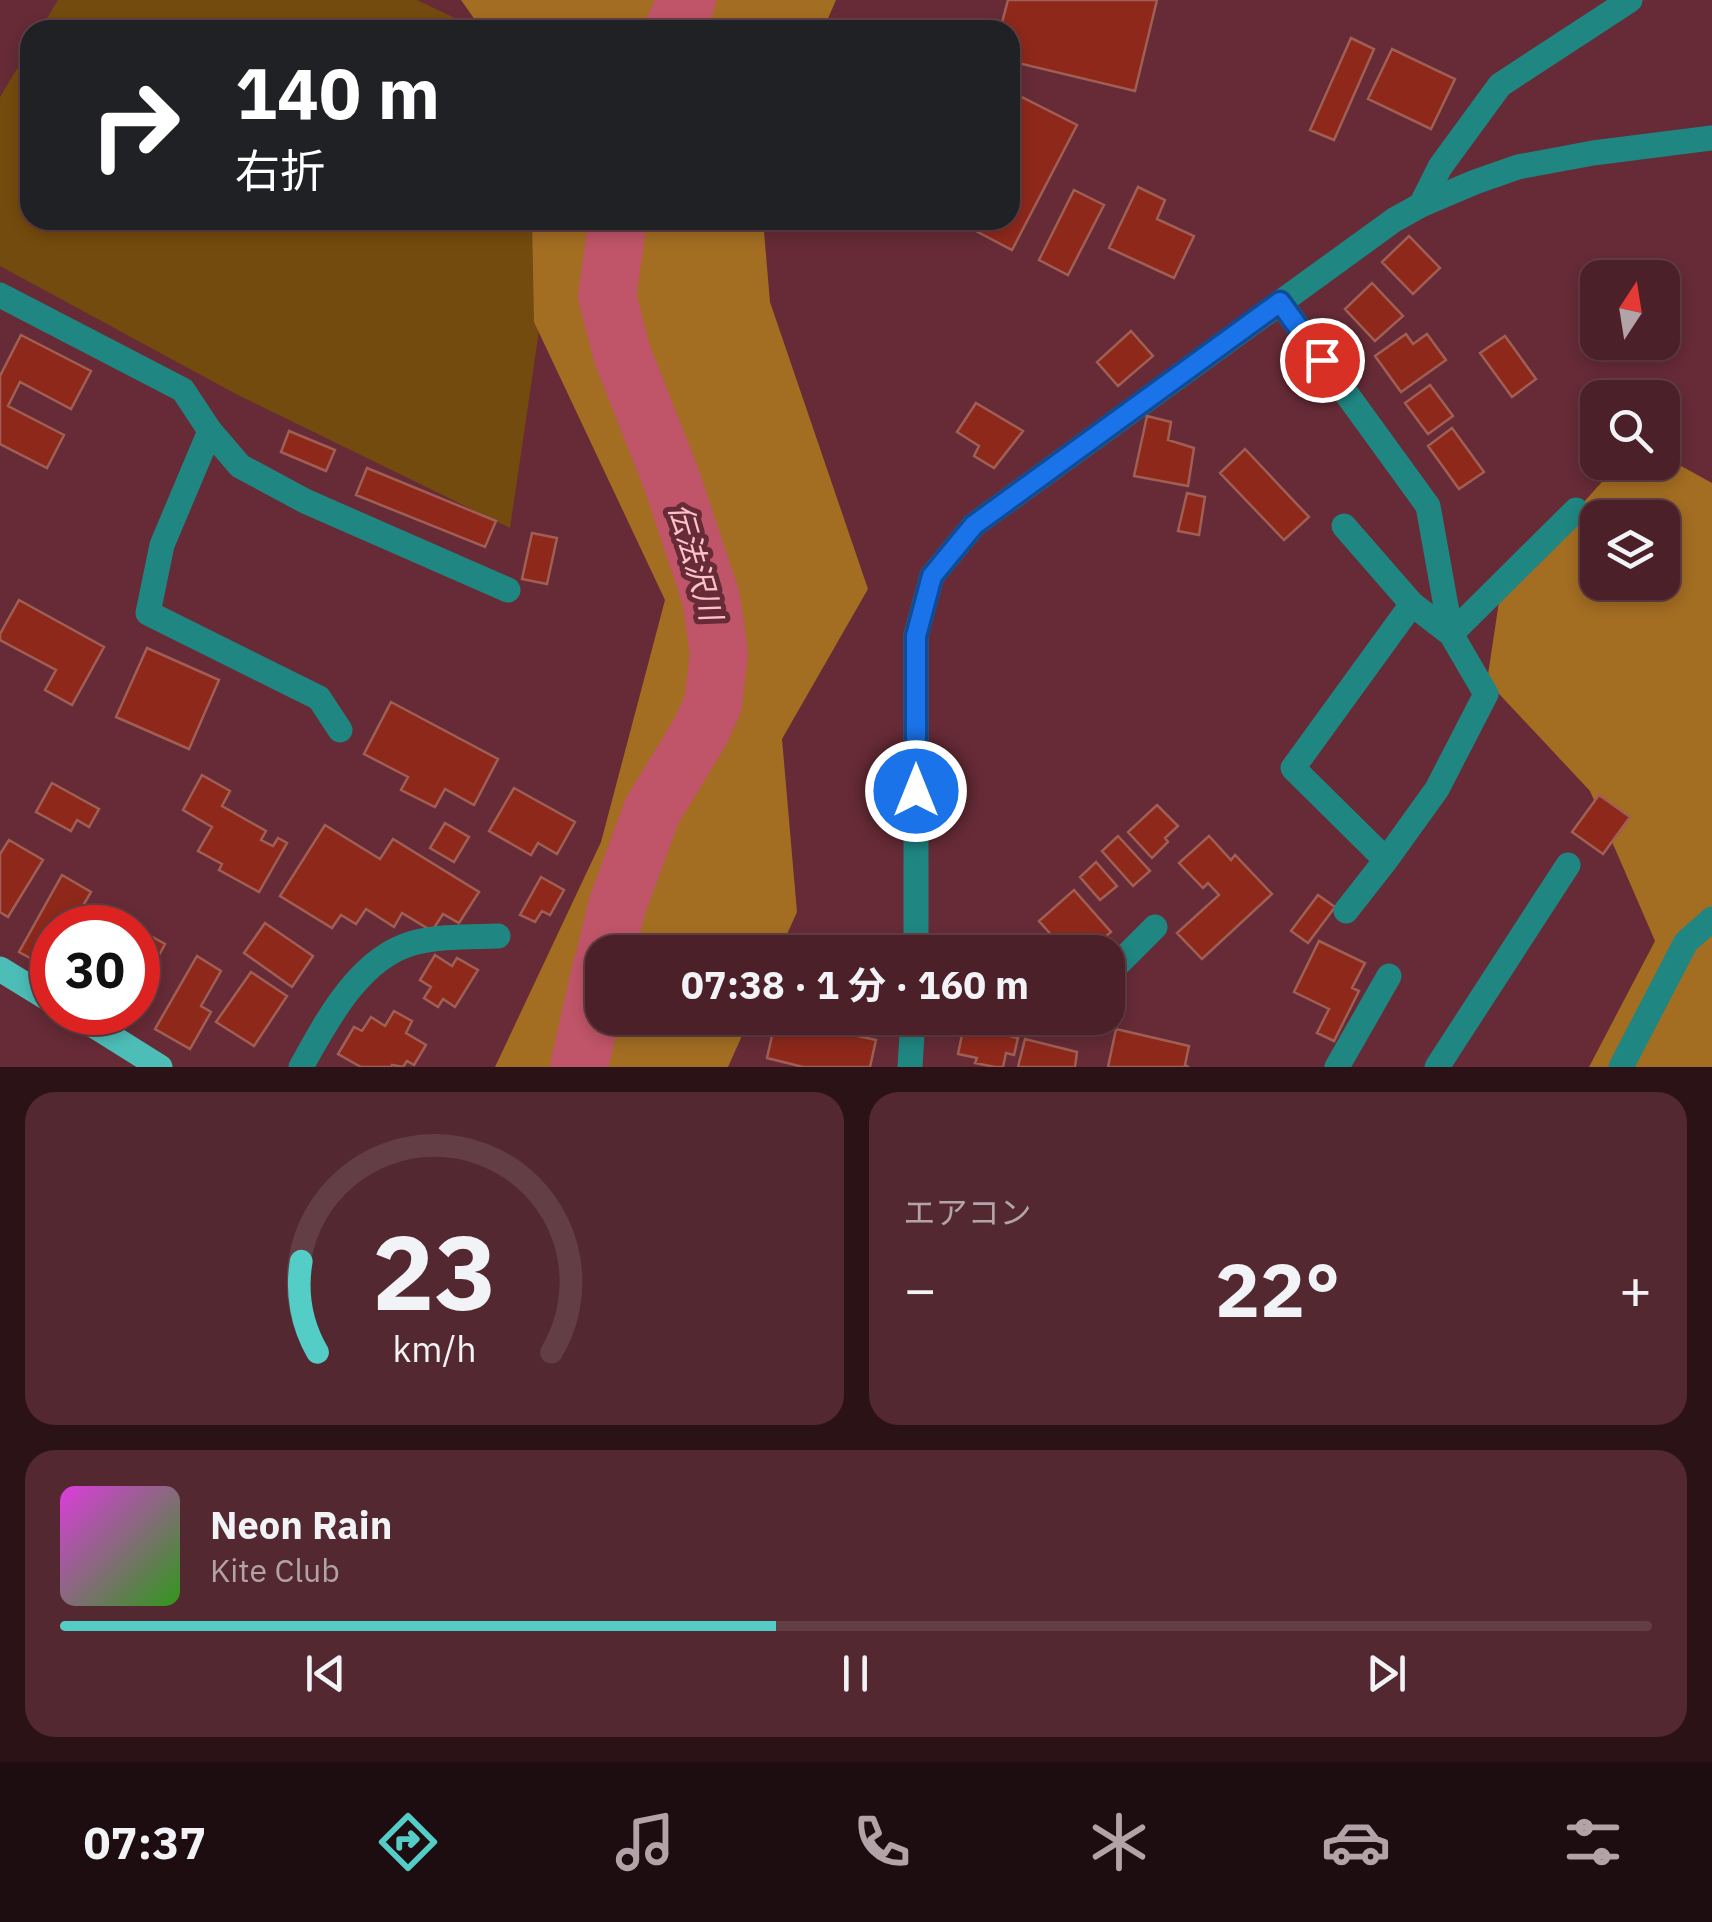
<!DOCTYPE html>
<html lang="ja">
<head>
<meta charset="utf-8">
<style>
  :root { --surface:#4c2028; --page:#532830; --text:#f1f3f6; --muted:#b2a3a8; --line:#633e45; --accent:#54cdc7 }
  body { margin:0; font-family:"IBM Plex Sans","Noto Sans JP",sans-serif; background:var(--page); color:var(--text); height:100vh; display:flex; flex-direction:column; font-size:38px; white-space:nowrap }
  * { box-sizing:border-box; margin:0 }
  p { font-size:32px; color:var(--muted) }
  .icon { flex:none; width:55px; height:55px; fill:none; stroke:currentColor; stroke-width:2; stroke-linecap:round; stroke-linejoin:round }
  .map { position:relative; height:1067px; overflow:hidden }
  .panel { display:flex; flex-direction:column; gap:25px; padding:25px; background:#2a1216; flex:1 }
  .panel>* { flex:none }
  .top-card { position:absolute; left:20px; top:20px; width:1000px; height:210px; border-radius:30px; box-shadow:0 5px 15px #0003,0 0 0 2px var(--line); background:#202124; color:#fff; overflow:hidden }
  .needle { width:65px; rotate:12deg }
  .buttons { position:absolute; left:1580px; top:260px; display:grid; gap:20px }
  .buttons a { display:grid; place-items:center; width:100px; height:100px; border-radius:20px; background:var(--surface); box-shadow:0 5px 15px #0003,0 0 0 2px var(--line); font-size:50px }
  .speed { position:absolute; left:30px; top:905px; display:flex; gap:20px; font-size:50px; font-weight:700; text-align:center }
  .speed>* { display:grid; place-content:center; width:130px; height:130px; border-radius:50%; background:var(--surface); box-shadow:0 5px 15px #0003,0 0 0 2px var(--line); line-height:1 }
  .speed .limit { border:15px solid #d22; background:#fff; color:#111 }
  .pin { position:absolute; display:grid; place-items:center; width:85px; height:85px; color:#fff; margin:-42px; border:5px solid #fff; border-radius:50%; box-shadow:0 2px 10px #0007 }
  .me { position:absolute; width:110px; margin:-55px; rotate:0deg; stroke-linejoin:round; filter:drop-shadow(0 0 8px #0008) }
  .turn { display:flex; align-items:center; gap:35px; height:210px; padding:0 50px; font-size:45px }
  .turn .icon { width:130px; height:130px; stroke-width:2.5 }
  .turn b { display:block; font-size:70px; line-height:85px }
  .big { font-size:75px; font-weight:700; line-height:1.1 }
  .panel .card { flex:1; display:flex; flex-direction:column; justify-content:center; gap:15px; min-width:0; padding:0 35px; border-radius:30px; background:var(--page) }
  .panel .dial { align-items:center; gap:0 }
  .dial svg { height:260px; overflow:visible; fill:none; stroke:var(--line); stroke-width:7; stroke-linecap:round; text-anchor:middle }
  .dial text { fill:var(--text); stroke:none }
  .song { display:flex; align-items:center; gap:30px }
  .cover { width:120px; height:120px; border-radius:15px; background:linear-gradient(135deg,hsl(300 70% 55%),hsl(110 70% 35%)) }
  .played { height:10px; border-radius:5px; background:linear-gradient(90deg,var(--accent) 45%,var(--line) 45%) }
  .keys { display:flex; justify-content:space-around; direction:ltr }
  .heat { display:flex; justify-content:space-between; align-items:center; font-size:55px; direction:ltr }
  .panel .tiles { flex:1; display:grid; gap:25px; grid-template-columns:1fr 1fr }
  .card:last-child { grid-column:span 2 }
  .trip { position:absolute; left:585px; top:935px; width:540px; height:100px; border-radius:30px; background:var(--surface); box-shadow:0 5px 15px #0003,0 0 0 2px var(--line); font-weight:700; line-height:100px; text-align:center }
  .dock { display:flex; height:160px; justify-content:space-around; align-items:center; background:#1e0d10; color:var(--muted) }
  .dock .icon { width:70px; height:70px }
  .dock .active { color:var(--accent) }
  .dock b { font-size:45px; color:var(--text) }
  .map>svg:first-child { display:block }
  .green { fill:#744b0e }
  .forest { fill:#a36d22; fill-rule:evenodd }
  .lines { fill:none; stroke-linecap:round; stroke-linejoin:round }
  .river { stroke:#c05468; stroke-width:58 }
  .building { fill:#8e281b; stroke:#a05f54; stroke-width:2.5 }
  .minor { stroke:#1f8682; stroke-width:25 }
  .major { stroke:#4dbdb8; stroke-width:25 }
  .route-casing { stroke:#114b97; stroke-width:25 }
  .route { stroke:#1a73e8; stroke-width:18 }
  .labels { text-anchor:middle; stroke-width:10; stroke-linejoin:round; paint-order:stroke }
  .water-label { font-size:30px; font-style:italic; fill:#fec3ca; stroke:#662b36 }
</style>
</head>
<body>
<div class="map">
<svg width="1712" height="1067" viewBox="0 0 1712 1067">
  <rect width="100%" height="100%" fill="#662b36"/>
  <path class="green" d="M58 0H417L480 30H40Z
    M30 47V220H534L539 331 510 528 236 394 0 266V97Z"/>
  <path class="forest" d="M461 0H836L823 30H482Z
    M532 220H763L770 302 868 589 782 739 797 912 779 952H602V1018H750L728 1067H495L601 842 665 600 534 322Z
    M1663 456 1712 483V1067H1589L1655 941 1590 791 1487 681 1500 595 1619 463 1662 462ZM1598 518H1662V582H1598Z"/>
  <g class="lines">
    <path class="river" d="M673 30 687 0
      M606 952 617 906 652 811 700 732 713 704 719 653 711 598 671 478 622 354 607 296 618 220
      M579 1067 602 965"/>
  </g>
  <path class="building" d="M1008 0H1157L1135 91 1010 61V30H1000Z
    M1351 38 1374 49 1334 140 1310 130Z
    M1392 49 1455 79 1431 129 1368 99Z
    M1010 91 1077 125 1012 250 955 220H1010Z
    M1138 187 1165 200 1157 219 1194 236 1174 278 1109 248Z
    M1074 190 1104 205 1068 275 1039 260Z
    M1409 236 1440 268 1413 294 1382 262Z
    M1372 283 1403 316 1375 341 1345 309Z
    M1131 331 1153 356 1118 386 1097 362Z
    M1406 334 1413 344 1427 334 1446 360 1401 392 1375 356Z
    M21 335 91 371 71 409 20 382 8 406 64 435 47 468 0 444V376Z
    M1505 336 1536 379 1512 397 1480 353Z
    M1430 385 1453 416 1428 434 1405 403Z
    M976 403 1023 431 994 468 974 456 979 446 957 432Z
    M1147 416 1171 422 1168 440 1194 448 1188 486 1134 476Z
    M1452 428 1484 472 1459 489 1428 446Z
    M289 431 335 450 326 471 281 452Z
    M1245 449 1309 517 1284 540 1220 473Z
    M367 468 496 521 485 547 356 495Z
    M1187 493 1205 497 1199 535 1178 531Z
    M532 533 557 538 547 584 522 579Z
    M19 600 104 647 72 705 45 690 56 670 0 640V634Z
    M147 648 219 680 189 749 116 717Z
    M391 702 498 759 474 805 445 789 435 807 401 790 408 777 364 754Z
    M202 775 230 791 222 806 266 831 261 840 273 846 278 838 287 843 259 892 219 870 222 864 198 851 212 827 183 810Z
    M52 783 99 809 89 827 77 820 71 831 36 812Z
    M514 788 575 822 557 854 538 843 531 855 489 831Z
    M1599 795 1630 817 1603 854 1572 832Z
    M1157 805 1178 826 1165 838 1168 842 1152 858 1128 832Z
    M445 823 469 837 454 862 430 848Z
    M325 825 380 859 393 839 479 892 459 923 443 914 432 931 402 913 394 927 366 909 356 924 341 915 332 928 280 896Z
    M1118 836 1150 871 1133 886 1102 851Z
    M1209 836 1231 860 1235 855 1272 894 1202 959 1177 933 1219 895 1208 883 1203 888 1179 863Z
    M9 840 43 860 8 917 0 912V854Z
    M1096 862 1117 886 1100 900 1080 877Z
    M62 875 91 892 80 911 94 918 89 928H52V970L19 952Z
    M541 877 564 890 550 915 542 911 535 922 520 915Z
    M1074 890 1111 932 1088 952H1078L1070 943 1064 949 1039 921Z
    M1318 895 1335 907 1308 943 1291 931Z
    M265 923 313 956 292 987 244 953Z
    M138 929 165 944 145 981 138 977Z
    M1319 941 1365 963 1352 988 1359 991 1334 1041 1317 1033 1329 1009 1294 992Z
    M435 955 452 966 457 958 478 970 455 1007 443 999 438 1007 424 998 431 987 420 980Z
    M197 956 221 971 201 1006 211 1012 190 1049 155 1029Z
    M251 972 287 996 254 1046 216 1022Z
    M394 1011 412 1021 406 1033 426 1045 414 1065 407 1061 403 1067 392 1065 391 1067H361L338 1054 354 1027 362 1031 371 1017 385 1026Z
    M776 1018 876 1040 870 1067H803L767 1058Z
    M964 1025 1018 1038 1014 1055 1006 1053 1003 1067H995L975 1063 977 1058 958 1054Z
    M1116 1029 1189 1046 1185 1065 1189 1067H1108Z
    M1025 1039 1077 1052 1075 1067H1018Z"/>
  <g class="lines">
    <path class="minor" d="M1421 205 1440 167 1500 85 1630 0
      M0 295 183 390 210 431 240 466 305 501 508 590
      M1280 302 1428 506 1451 634 1486 694 1437 789 1386 860 1293 768 1412 604 1451 634 1576 510
      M210 431 162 545 148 613 319 698 340 730
      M1344 526 1412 604
      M1346 911 1386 860
      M916 952V635L932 576 974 525 1394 220 1421 205 1475 182 1518 167 1593 153 1712 138
      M1108 974 1155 927
      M301 1067C326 1022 359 958 413 943 439 936 471 937 498 936
      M910 1067 913 1018
      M1337 1067 1389 976
      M1437 1067 1568 865
      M1621 1067 1686 942 1712 919"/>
    <path class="major" d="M0 969 52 1001
      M72 1012 160 1067"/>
  </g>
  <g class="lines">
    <defs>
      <path id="route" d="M916 791V636L932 576 974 525 1280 302 1322 360"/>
    </defs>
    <use href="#route" class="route-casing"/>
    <use href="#route" class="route"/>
  </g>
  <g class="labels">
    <g class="water-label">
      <text transform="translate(695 562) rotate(74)" y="10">伝法沢川</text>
    </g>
  </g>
</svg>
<div class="buttons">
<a><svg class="needle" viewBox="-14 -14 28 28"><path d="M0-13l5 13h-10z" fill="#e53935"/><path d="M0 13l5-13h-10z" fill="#b2a3a8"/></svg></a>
<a><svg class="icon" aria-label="search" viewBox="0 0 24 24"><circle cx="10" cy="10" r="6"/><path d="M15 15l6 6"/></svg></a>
<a><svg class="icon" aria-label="layers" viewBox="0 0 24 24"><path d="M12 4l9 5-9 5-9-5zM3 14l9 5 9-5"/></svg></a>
</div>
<div class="speed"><div class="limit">30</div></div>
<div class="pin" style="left:1322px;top:360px;background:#d93025"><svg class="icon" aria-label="arrive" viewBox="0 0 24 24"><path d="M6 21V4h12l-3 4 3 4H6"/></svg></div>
<svg class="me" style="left:916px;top:791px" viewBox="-20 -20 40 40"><circle r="17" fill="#1a73e8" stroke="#fff" stroke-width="3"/><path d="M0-11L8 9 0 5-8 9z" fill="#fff"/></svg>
<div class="trip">07:38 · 1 分 · 160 m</div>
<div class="top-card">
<div class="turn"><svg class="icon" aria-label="right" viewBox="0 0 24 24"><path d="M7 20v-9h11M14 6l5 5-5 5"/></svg><div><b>140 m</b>右折</div></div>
</div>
</div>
<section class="panel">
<div class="tiles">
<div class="card dial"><svg viewBox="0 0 100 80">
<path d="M14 69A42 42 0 1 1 86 69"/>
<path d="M14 69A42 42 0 0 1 9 41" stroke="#54cdc7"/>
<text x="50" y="56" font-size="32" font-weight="700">23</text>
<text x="50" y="72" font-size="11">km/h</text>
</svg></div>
<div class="card"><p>エアコン</p>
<div class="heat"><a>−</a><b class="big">22°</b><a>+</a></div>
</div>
<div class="card">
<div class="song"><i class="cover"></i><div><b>Neon Rain</b><p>Kite Club</p></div></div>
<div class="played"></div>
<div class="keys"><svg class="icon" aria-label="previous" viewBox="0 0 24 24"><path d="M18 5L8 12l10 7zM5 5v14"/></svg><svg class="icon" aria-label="pause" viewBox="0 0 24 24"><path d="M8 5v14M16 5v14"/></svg><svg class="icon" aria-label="next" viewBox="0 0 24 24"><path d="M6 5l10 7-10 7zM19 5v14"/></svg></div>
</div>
</div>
</section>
<nav class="dock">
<b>07:37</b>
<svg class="icon active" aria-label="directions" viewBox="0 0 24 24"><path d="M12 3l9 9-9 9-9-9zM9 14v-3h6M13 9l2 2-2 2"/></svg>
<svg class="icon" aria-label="music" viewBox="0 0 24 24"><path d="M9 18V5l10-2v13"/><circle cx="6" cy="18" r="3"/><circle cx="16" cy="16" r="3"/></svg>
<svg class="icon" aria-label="phone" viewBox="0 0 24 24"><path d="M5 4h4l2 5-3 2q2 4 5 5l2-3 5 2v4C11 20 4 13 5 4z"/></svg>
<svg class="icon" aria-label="climate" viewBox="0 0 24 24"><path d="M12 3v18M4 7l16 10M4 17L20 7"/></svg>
<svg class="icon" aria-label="car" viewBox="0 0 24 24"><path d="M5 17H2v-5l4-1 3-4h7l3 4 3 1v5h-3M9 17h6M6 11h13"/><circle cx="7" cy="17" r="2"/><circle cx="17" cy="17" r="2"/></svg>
<svg class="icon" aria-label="filters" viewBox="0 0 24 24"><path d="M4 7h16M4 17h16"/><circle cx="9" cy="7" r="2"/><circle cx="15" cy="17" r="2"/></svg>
</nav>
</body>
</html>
